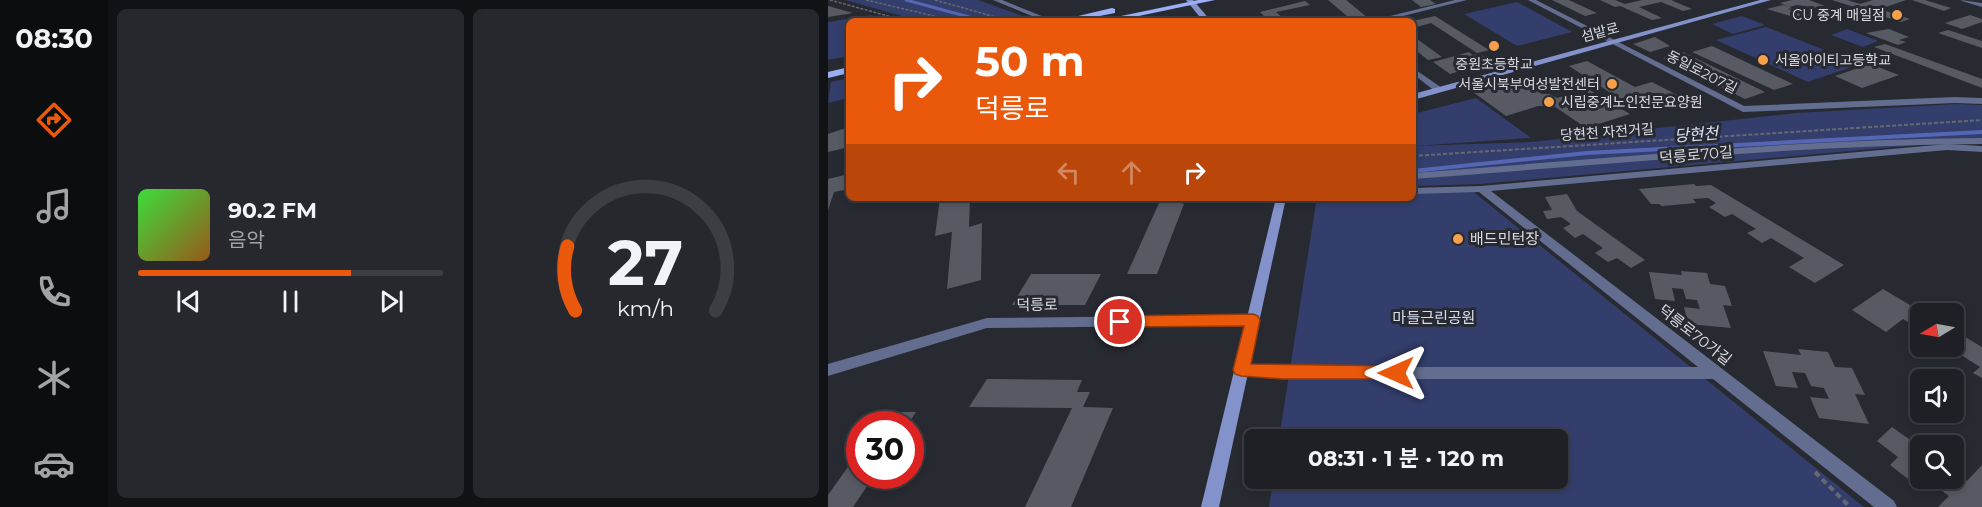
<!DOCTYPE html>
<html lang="ko">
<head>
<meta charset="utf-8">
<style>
  :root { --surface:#1e2026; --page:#26282e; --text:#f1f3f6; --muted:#a1a3a7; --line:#3c3e43; --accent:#ea580c }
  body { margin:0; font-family:Montserrat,"Noto Sans KR",sans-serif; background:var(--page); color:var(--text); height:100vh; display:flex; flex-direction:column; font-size:22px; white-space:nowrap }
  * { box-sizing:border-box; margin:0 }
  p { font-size:20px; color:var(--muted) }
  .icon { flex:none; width:33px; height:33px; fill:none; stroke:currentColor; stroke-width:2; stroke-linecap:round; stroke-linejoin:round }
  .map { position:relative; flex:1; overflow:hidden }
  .sheet { display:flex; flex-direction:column; gap:9px; padding:9px; background:#101215; width:720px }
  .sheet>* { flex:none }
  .hud { position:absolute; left:18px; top:18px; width:570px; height:183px; border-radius:9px; box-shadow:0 3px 9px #0003,0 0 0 2px var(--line); background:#ea580c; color:#fff; overflow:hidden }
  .needle { width:39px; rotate:260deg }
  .buttons { position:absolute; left:1082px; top:303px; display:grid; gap:12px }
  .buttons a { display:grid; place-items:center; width:54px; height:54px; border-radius:9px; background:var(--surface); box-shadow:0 3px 9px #0003,0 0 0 2px var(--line); font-size:30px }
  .speed { position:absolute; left:18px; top:411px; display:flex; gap:12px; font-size:30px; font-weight:700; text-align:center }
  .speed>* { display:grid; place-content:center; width:78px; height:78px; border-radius:50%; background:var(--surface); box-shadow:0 3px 9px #0003,0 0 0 2px var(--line); line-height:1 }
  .speed .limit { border:9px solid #d22; background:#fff; color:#111 }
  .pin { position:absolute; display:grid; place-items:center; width:51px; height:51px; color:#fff; margin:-26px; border:3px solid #fff; border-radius:50%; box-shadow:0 2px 6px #0007 }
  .me { position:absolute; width:66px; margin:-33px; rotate:270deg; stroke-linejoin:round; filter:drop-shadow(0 0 4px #0008) }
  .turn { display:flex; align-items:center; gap:21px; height:126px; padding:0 30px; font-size:27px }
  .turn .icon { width:78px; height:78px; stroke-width:2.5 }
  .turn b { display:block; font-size:42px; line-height:51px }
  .lanes { display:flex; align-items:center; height:57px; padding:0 30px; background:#0003; justify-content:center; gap:30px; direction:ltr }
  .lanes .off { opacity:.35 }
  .sheet .card { flex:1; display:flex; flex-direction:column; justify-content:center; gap:9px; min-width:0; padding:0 21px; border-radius:9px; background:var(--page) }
  .sheet .dial { align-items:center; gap:0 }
  .dial svg { height:156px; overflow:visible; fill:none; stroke:var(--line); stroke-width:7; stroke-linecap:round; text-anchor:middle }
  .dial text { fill:var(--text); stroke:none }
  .song { display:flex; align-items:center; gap:18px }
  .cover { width:72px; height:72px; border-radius:9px; background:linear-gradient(135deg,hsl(120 70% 55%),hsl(30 70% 35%)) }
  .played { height:6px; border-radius:3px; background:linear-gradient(90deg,var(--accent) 70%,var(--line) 70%) }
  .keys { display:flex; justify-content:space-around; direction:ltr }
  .sheet .tiles { flex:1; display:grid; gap:9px; grid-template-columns:repeat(2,1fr) }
  .trip { position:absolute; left:416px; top:429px; width:324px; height:60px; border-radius:9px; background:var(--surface); box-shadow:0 3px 9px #0003,0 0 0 2px var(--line); font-weight:700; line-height:60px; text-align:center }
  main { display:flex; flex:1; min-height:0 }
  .menu { display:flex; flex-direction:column; width:108px; justify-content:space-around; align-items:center; background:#0c0d0f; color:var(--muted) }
  .menu .icon { width:42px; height:42px }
  .menu .active { color:var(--accent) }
  .menu b { font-size:27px; color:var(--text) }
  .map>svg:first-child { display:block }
  .green { fill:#333e6c }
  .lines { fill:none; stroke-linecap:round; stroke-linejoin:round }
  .stream-far1 { stroke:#5466b4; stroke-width:3 }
  .stream { stroke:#5466b4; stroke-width:4 }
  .building { fill:#585a63 }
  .path-far2 { stroke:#66686f; stroke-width:1.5; stroke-dasharray:3 1.5; stroke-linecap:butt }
  .path-far1 { stroke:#66686f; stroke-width:2; stroke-dasharray:4 2; stroke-linecap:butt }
  .path { stroke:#66686f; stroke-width:4; stroke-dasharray:6 4; stroke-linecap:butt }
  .pedestrian { fill:#636d90; fill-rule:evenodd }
  .minor { fill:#636d90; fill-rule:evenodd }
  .tertiary { fill:#636d90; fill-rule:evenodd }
  .secondary { fill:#8392ca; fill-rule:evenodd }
  .primary { fill:#9baff7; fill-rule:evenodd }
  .route { fill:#ea580c; stroke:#983908; stroke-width:1.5 }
  .poi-dot { fill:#f8a04b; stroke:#282a32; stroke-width:2 }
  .labels { text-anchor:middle; stroke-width:6; stroke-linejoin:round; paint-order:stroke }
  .far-poi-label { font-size:14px; fill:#dbdce1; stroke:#282a32; text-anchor:end }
  .far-street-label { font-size:14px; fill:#dbdce1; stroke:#282a32 }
  .street-label { font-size:15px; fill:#dbdce1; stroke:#282a32 }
  .poi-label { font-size:15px; fill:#dbdce1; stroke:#282a32; text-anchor:start }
  .park-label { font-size:15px; fill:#d6ddf3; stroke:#282a32 }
  .water-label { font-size:16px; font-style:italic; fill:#d9e0f6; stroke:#282a32 }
</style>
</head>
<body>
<main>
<nav class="menu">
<b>08:30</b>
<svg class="icon active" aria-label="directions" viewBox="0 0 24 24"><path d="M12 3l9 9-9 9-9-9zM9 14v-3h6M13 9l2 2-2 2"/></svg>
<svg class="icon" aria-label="music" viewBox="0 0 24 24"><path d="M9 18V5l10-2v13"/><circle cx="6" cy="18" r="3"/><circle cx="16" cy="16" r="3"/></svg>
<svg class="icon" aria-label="phone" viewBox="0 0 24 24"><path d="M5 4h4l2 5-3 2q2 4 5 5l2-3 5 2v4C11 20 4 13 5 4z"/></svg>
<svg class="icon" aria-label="climate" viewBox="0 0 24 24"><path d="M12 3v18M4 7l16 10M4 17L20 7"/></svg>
<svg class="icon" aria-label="car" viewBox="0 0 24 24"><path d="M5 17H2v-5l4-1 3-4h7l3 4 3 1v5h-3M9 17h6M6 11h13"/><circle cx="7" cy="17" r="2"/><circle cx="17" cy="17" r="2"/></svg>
</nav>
<section class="sheet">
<div class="tiles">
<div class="card">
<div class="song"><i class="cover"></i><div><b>90.2 FM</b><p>음악</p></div></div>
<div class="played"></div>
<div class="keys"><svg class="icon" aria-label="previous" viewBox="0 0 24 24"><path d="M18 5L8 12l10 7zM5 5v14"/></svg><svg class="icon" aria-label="pause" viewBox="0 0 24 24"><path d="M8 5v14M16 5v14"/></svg><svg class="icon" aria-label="next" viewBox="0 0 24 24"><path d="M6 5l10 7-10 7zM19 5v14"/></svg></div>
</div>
<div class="card dial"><svg viewBox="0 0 100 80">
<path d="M14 69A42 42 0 1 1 86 69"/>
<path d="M14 69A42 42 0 0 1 10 36" stroke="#ea580c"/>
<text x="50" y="56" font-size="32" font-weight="700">27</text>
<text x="50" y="72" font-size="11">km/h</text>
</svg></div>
</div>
</section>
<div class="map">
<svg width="1154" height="507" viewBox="0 0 1154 507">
  <rect width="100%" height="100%" fill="#282a32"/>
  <path class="green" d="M17 0H150L209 21H92Z
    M689 2 744 32 689 46 636 14Z
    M43 15 62 21H21V56L0 60V22Z
    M914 16 937 25 905 34 884 24Z
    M938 27 1032 64 980 82 888 40Z
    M1019 29 1050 41 1035 47 1003 35Z
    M21 78V98L0 103 3 82Z
    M648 98 703 138 586 146 703 142 968 113 1129 104 1154 105V144L1123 142 651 184 585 186V114Z
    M642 189 1036 507H441L445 479 729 478V440L451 439 488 203 544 198H585V194Z"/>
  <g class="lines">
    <path class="stream-far1" d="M78 0 156 21"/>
    <path class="stream" d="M585 171 759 153 1154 132"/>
  </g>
  <path class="building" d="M500 0H518L540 18 525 21Z
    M584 0H602L608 4 593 7Z
    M724 0H741L769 13 757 16Z
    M772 0H787L797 4 814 0H843L864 9 855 11 833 2 811 7 834 18 824 20 792 6 787 7Z
    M964 0H981L997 6 991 8 969 5 961 7 952 3Z
    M1004 0H1019L1032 4 1045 0H1078L1052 9 1082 19 1073 22Z
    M1084 0H1097L1123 8 1116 11Z
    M477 1 482 5 448 12 458 21H441L432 12Z
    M955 5 964 8 960 9 980 17 972 19 939 9Z
    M0 6 25 13 0 17Z
    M1142 15 1154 19V22L1134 29 1117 23Z
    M607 16 661 50 649 53 603 23 585 28V21Z
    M1061 29 1081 37 1071 40 1078 42 1070 45 1038 33Z
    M1120 30 1154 41V48L1110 33Z
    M585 36 614 57 600 60 585 48Z
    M827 37 842 46 822 52 805 44Z
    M1057 44 1154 79V88L1046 47Z
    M884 46 965 84 946 90 864 52Z
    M641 52 645 55 652 54 665 62 622 74 605 62Z
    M855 52 937 92 917 99 835 58Z
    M759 61 807 87 824 82 857 99 838 106 828 100 806 108 741 66Z
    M1042 64 1071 75 1034 88 1007 76Z
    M691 80 714 94H721L729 98 760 89 802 114 758 128 726 106H710L678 116 645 92Z
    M21 127V147L0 152V134Z
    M21 174V189L6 192 0 210V179Z
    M866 184 868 186 883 185 1016 265 987 283 961 267 976 258 943 238 934 243 919 233 928 229 904 214 897 217 881 207 888 203 880 198 865 199 868 203 834 206 831 204H823L811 189Z
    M739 194 749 211 817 260 803 268 789 258 780 262 767 253 775 248 755 234 747 238 735 228 743 224 733 217 719 219 715 211 724 210 717 197Z
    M112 198H142L141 227 154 223 153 280 119 289 124 232 107 236Z
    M317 198H342L341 200 356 204 329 274H299L331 203Z
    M853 271 879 273 882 284 897 286 904 306 895 305 903 328 860 324 856 307 872 309 869 300 858 299 855 289 844 288 847 301 827 299 821 272 854 275Z
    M203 274H273L257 305H184Z
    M1055 289 1097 314H1092V340L1081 333 1088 327 1075 319 1058 332 1024 310Z
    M1125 330 1154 347V378L1145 373 1152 367 1119 346H1125Z
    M970 349 1000 352 1007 367 1024 368 1037 395 1027 394 1041 424 991 418 982 397 1001 399 996 388 983 386 977 373 964 372 970 388 948 386 935 351 973 355Z
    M159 379 254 380 249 392H262L255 407 285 408 243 507H197L244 408 141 407Z
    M58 412H88L80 424H50Z
    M1064 427 1092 447V478H1125V471L1139 481 1154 465V507H1110L1121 496 1101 481 1093 489 1062 465 1070 457 1049 441Z
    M32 450V476H46L25 507H0V495Z"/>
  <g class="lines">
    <path class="path-far2" d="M2 0 78 21
      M38 0 127 21
      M107 0 182 21
      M102 21 111 18
      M146 21 161 15"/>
    <path class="path-far1" d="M585 156 1154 120"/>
    <path class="path" d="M987 472 1022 507"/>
    <path class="pedestrian" d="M1154 138V144C964 145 775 165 585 179V173C775 159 964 139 1154 138Z"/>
    <path class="minor" d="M165 0H174L226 21H216Z
      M627 0H639L555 21H542Z
      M1133 0 1154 3V7L1134 1Z
      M585 68 614 88V92H608L585 74Z
      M1119 144 1154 146V152L1119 150 663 191 1066 501 1069 507H1046L885 379H454L413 376 408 374 406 370 408 366 413 364 454 367H870L651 192 585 194V188L653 186Z
      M425 315 430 316 432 320 430 324 425 325 159 328 0 376V364L159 318Z"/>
    <path class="tertiary" d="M700 0H708L916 106 1127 97 1154 98V104L1127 103 915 112Z"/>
    <path class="secondary" d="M358 0H365L383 21H375Z
      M932 0H943L585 100V94Z
      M448 198H458L391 507H373Z"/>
    <path class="primary" d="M370 0H387L287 21H269Z
      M284 8 287 9V13L246 21H229Z
      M21 67V73L0 78V72Z"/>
  </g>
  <path class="route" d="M425 314 430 316 432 320 423 364 568 366 574 368 576 373 574 377 568 379H454L413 376 407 374 405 370 416 326 292 327 286 326 284 322 286 318 292 316Z"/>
  <g class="poi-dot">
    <circle cx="1069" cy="15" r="6"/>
    <circle cx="666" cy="46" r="6"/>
    <circle cx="935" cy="60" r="6"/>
    <circle cx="784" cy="84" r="6"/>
    <circle cx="721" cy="102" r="6"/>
    <circle cx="630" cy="239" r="6"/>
  </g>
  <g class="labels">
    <g class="far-poi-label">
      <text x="1057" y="20">CU 중계 매일점</text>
      <text x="947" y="65" text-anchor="start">서울아이티고등학교</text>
      <text x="666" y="69" text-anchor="middle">중원초등학교</text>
      <text x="772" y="89">서울시북부여성발전센터</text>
      <text x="733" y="107" text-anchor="start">시립중계노인전문요양원</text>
    </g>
    <g class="far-street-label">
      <text transform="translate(772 32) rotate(-15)" y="5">섬밭로</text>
      <text transform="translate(874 72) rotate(27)" y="5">동일로207길</text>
      <text transform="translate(779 132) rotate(-4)" y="5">당현천 자전거길</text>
    </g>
    <g class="street-label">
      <text transform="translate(868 155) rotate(-5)" y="5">덕릉로70길</text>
      <text transform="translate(209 305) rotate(-1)" y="5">덕릉로</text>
      <text transform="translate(867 335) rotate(38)" y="5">덕릉로70가길</text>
    </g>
    <g class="poi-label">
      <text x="642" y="244">배드민턴장</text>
    </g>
    <g class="park-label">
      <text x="606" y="323">마들근린공원</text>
    </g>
    <g class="water-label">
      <text transform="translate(868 134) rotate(-4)" y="6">당현천</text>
    </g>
  </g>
</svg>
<div class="buttons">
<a><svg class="needle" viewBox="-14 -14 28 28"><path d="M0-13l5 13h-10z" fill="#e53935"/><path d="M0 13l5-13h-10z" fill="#a1a3a7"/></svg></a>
<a><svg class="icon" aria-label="sound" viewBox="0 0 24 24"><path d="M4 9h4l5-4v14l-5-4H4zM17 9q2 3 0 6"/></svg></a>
<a><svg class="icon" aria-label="search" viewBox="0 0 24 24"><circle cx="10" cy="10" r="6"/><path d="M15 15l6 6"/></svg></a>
</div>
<div class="speed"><div class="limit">30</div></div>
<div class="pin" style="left:292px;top:322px;background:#d93025"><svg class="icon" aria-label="arrive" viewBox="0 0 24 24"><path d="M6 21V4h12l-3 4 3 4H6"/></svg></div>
<svg class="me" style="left:568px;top:373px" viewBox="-20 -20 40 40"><path d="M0-17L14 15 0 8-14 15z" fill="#ea580c" stroke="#fff" stroke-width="4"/></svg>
<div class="trip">08:31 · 1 분 · 120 m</div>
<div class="hud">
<div class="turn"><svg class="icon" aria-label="right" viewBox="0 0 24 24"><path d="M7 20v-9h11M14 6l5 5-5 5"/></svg><div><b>50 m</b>덕릉로</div></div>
<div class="lanes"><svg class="icon off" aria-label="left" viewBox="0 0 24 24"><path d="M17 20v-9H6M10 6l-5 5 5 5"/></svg><svg class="icon off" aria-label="ahead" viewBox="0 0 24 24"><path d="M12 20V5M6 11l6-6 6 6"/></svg><svg class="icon" aria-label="right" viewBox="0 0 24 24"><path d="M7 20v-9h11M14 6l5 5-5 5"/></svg></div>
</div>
</div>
</main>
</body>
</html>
